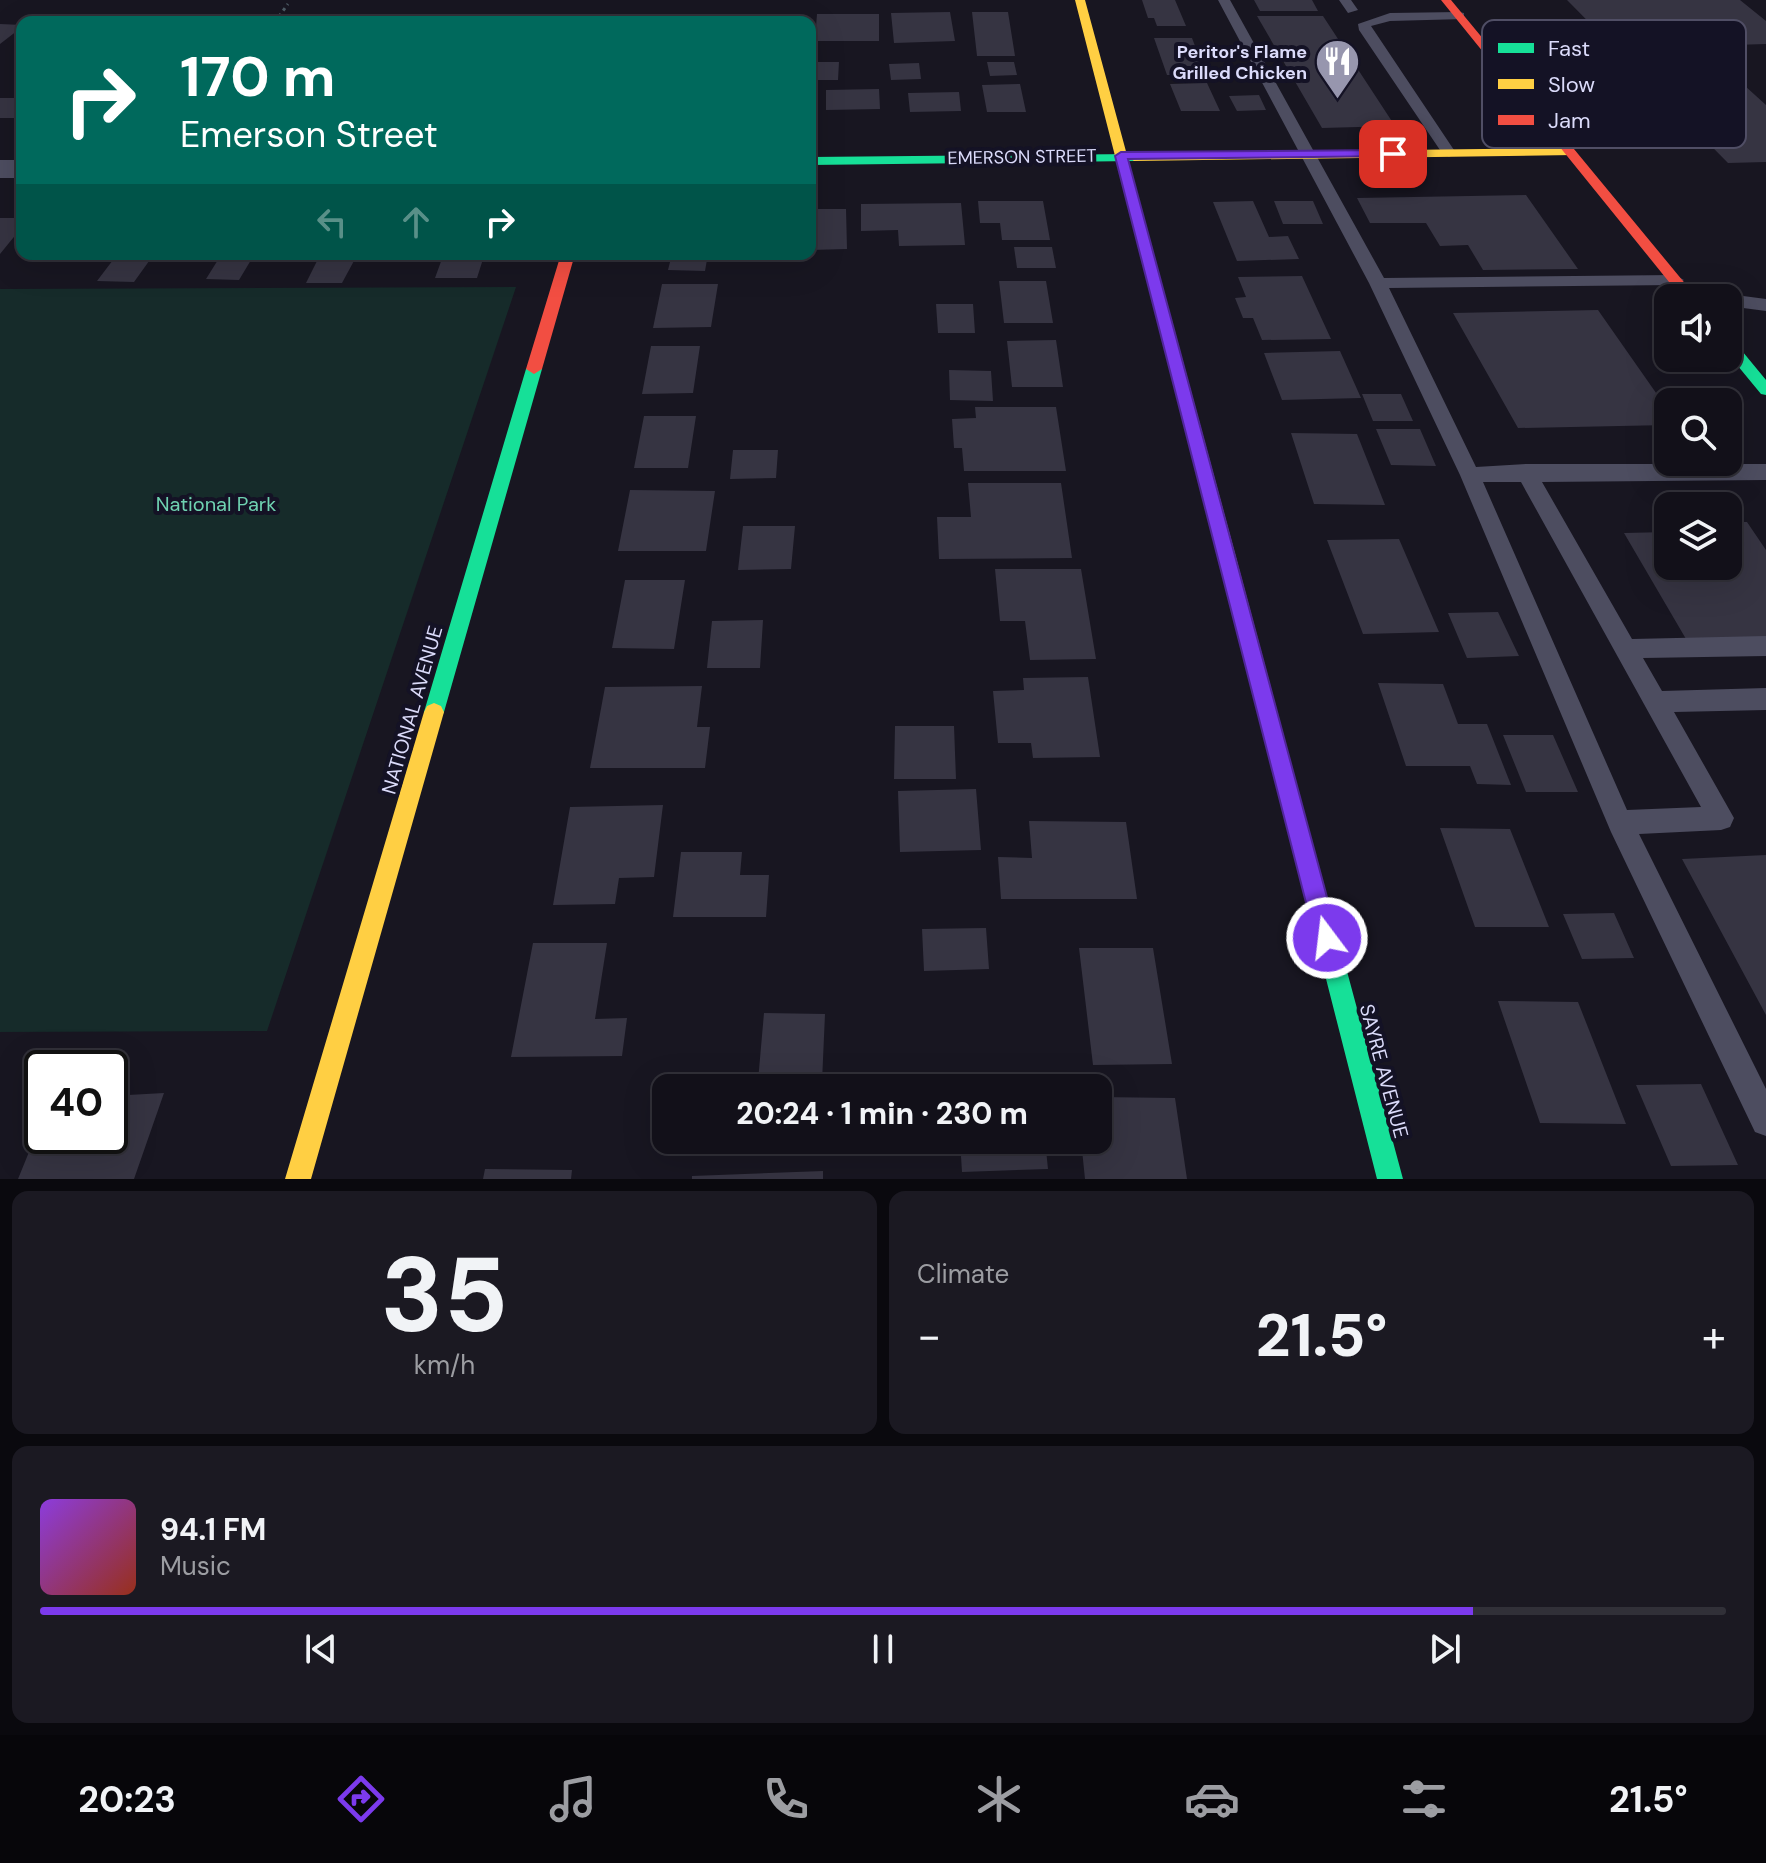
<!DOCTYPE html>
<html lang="en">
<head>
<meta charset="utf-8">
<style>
  :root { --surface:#121019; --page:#1b1922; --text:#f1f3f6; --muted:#9c9da2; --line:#313038; --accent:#7c3aed }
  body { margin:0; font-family:"DM Sans",sans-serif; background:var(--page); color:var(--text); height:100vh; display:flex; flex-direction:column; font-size:30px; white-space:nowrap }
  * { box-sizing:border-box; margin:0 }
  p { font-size:26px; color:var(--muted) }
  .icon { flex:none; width:44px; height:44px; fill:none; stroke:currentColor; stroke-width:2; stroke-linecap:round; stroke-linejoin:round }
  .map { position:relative; height:1179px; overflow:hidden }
  .drawer { display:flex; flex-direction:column; gap:12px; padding:12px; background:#0a090e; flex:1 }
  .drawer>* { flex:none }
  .hud { position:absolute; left:16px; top:16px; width:800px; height:244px; border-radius:16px; box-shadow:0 8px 32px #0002,0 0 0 2px var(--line); background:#00695c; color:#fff; overflow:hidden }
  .buttons { position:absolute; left:1654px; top:284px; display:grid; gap:16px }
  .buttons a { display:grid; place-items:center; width:88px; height:88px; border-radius:16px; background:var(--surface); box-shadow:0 8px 32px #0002,0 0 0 2px var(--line); font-size:40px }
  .speed { position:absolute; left:24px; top:1050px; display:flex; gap:16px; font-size:40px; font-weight:700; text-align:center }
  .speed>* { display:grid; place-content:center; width:104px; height:104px; border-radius:50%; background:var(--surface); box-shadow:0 8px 32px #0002,0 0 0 2px var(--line); line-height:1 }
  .speed .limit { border:4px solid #111; border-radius:12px; background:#fff; color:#111 }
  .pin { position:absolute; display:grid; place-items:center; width:68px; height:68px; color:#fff; margin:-34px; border-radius:16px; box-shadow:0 4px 12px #0006 }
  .me { position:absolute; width:88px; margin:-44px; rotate:345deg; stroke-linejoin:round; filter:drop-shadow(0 0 6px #0008) }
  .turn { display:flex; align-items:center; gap:28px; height:168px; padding:0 32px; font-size:36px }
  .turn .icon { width:104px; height:104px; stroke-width:2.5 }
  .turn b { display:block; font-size:56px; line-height:68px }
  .lanes { display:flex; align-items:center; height:76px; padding:0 32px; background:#0003; justify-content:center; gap:40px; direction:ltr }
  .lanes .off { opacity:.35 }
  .big { font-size:60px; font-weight:800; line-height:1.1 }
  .drawer .card { flex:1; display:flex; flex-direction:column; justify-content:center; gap:12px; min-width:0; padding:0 28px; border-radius:16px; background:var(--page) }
  .drawer .dial { align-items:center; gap:0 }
  .dial b { font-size:104px; line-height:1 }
  .song { display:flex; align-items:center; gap:24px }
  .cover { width:96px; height:96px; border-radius:12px; background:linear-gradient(135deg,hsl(270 70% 55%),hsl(10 70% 35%)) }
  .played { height:8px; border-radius:4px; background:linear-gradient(90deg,var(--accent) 85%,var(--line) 85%) }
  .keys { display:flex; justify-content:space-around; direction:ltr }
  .heat { display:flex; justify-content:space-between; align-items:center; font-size:44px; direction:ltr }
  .drawer .tiles { flex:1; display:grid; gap:12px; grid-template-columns:1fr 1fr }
  .card:last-child { grid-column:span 2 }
  .trip { position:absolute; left:652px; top:1074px; width:460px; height:80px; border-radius:16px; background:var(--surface); box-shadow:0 8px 32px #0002,0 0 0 2px var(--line); font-weight:800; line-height:80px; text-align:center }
  .dock { display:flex; height:128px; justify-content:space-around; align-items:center; background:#07060a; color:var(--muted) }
  .dock .icon { width:56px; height:56px }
  .dock .on { color:var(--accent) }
  .dock b { font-size:36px; color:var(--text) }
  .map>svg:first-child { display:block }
  .green { fill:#162b2a }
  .building { fill:#363442 }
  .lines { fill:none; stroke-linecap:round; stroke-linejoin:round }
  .path { stroke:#4e5c66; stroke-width:3; stroke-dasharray:3 4; stroke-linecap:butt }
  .lane { fill:#4d4d60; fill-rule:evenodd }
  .street { fill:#4d4d60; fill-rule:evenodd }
  .fast { fill:#16e098; fill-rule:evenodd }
  .slow { fill:#ffcf43; fill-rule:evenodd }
  .jam { fill:#f24e42; fill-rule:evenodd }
  .route { fill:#7c3aed; stroke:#51269a; stroke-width:2 }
  .labels { text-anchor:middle; stroke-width:8; stroke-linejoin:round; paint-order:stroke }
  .far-poi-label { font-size:18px; font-weight:bold; fill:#dbdbfa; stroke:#141225; text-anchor:end }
  .far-street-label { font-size:18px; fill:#dbdbfa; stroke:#141225 }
  .park-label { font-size:20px; fill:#6fd2b1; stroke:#141225 }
  .street-label { font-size:20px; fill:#dbdbfa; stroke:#141225 }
  .key { fill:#141225; stroke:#504e65; stroke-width:2 }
  .key-label { font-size:22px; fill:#dbdbfa }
</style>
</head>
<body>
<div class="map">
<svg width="1766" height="1179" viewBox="0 0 1766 1179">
  <rect width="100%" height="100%" fill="#181621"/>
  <path class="green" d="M516 287 267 1031 0 1032V289Z"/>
  <path class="building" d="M1142 0H1175L1186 26H1157L1154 18H1148Z
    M1254 0H1312L1318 11H1260Z
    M1567 0H1740L1766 21V44L1701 46 1766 105V162L1728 163Z
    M950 12 955 41 894 43 891 13Z
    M972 12H1008L1015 56H977Z
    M817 14H879V41H815Z
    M728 16V22H678L679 17Z
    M1257 16H1323L1395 126 1322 128Z
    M805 17V22H740V18Z
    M655 18 654 22H592L593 19Z
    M0 24 22 25V27L0 44Z
    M1154 38H1192L1206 75H1167Z
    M811 62H839L838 80H810Z
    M987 62H1014L1017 75 990 76Z
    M919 63 921 79 891 80 889 64Z
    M1207 83 1220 111H1181L1170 84Z
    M1020 84 1026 112H987L982 85Z
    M879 89 880 109 826 110V90Z
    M959 92 961 111 910 112 908 93Z
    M1259 95 1266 110 1237 111 1229 96Z
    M0 98H22V110L14 118H0Z
    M1526 195 1578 269 1483 270 1468 245 1440 246 1426 223H1370L1357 198Z
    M978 201H1043L1050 240H1002L1000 223H980Z
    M1253 201 1269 237 1288 236 1299 259 1237 261 1213 202Z
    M1274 201H1313L1323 224H1283Z
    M961 203 965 245 899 246 898 230 861 231V204Z
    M810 209H846L847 249 810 250Z
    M0 218H22V227L0 254Z
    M1014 247H1052L1056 268H1017Z
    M672 254H708L705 271 668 270Z
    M221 255H254L239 280 206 279Z
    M116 256 152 257 134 282 97 281Z
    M443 256H484L477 278H435Z
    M318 259H355L342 283H306Z
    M1302 276 1331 339 1262 340 1253 318H1243L1235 298 1246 297 1238 277Z
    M999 281H1046L1053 323H1004Z
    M662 284H718L711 327 653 328Z
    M936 304H973L975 333H938Z
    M1598 310 1668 410V425L1518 428 1453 313Z
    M1056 340 1063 387H1012L1007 341Z
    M651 346H700L693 393 642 394Z
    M1340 351 1361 398 1282 400 1264 353Z
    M949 370 991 371 993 401 950 400Z
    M1362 394H1401L1413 421H1373Z
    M975 407H1056L1066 471H964L962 448H954L952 419 976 418Z
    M644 416H696L688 468H634Z
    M1376 429H1420L1436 466 1391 465Z
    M1291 433 1357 434 1385 505 1314 504Z
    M733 450H778L776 478 730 479Z
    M968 483H1061L1072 558 939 559 937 517H971Z
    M630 490 715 491 706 551H618Z
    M1728 522H1747L1766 550V638L1686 639 1624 533 1668 532V566H1728Z
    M743 526H795L791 569 738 570Z
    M1399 539 1439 632 1363 634 1327 540Z
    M995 569H1081L1096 659 1030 660 1025 621H1000Z
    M625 580H685L674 649 612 648Z
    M1498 612 1519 656 1467 658 1448 613Z
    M763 620 760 668H707L712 621Z
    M1088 677 1100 757 1033 758 1031 743H998L993 691 1024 690 1023 678Z
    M1378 683 1443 684 1458 724H1487L1511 785 1477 784 1470 766H1406Z
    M702 686 697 727H710L705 768H590L605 687Z
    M895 726H954L956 779H894Z
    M1503 735H1553L1578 792H1526Z
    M976 789 981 850 900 852 898 791Z
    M663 805 654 877 619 878 615 904 553 905 570 807Z
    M1029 821 1126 822 1137 899H1001L998 857 1032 858Z
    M1440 828 1510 829 1549 927H1475Z
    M681 852H742L740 875H769L766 917H673Z
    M1766 855V1015L1682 859Z
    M1614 913 1634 958 1582 959 1563 914Z
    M986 928 989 969 924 971 922 929Z
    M533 943H607L595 1019 627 1018 622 1056 511 1057Z
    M1079 948H1153L1172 1064 1093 1065Z
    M1498 1001 1578 1002 1626 1124 1540 1123Z
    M764 1013 825 1014 822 1082 758 1081Z
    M1701 1084 1738 1165 1671 1166 1636 1085Z
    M164 1093 134 1179H18L42 1120V1136H110V1096Z
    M1098 1097 1175 1098 1187 1179H1085L1081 1140H1098Z
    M960 1140H1045L1048 1169 962 1172Z
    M485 1169 572 1170 571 1179H483Z
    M823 1171V1179H692V1176Z"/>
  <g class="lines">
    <path class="path" d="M275 22 288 4"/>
    <path class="lane" d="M1218 0H1230L1384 278 1675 275 1684 280 1675 285 1389 288 1476 467 1526 464H1766V480L1542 482 1632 639 1766 636V656L1643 658 1662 691 1766 688V710L1674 712 1734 818 1730 827 1721 830 1639 834 1766 1089V1136L1755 1132 1611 832 1460 475 1369 283ZM1483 482H1521L1701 807 1627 810Z
      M1339 0H1351L1358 10 1348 13Z
      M1459 12 1464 13V19L1390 21 1371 26 1456 153 1449 157 1442 153 1359 30 1358 24 1390 13Z
      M1728 294 1766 299V311L1728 306V298H1721Z"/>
    <path class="street" d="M0 160H22V178H0Z"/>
    <path class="fast" d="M1138 154V160L1134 161 810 165V157Z
      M1728 339 1733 340 1766 380V395L1761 394 1728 354Z
      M534 364 542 369 444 712 441 718 434 721 427 718 424 712 526 369Z
      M1320 901 1328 904 1331 912 1403 1179H1377L1309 912 1312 904Z"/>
    <path class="slow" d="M1075 0H1085L1238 565 1235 570H1223L1220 565Z
      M1570 148 1576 152 1574 155 1134 161 1128 157 1134 153Z
      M434 703 441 706 444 712 311 1179H285L424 712 427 706Z"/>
    <path class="jam" d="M1441 0H1451L1697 298H1682Z
      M561 254H575L542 369 534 374 526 369Z
      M1229 558 1235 560 1238 565 1331 912 1328 920 1320 923 1312 920 1309 912 1220 565 1223 560Z"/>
  </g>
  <path class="route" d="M1393 150 1398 151V156L1128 159 1338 938 1335 946 1327 950 1319 946 1315 938 1115 156 1121 152Z"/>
  <defs>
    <symbol id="restaurant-pin" viewBox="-11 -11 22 30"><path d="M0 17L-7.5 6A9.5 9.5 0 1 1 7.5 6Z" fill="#9796ae" stroke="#141225"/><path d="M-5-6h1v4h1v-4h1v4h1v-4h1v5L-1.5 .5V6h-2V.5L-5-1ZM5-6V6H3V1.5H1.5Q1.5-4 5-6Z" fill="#fff"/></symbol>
  </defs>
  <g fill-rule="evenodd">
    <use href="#restaurant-pin" x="1312" y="36" width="51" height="69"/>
  </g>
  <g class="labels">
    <g class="far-poi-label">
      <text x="1307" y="58">Peritor's Flame<tspan x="1307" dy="21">Grilled Chicken</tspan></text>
    </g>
    <g class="far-street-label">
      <text transform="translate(1022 157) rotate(-1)" y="6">EMERSON STREET</text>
    </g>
    <g class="park-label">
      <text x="216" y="511">National Park</text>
    </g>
    <g class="street-label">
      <text transform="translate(412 710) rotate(-74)" y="7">NATIONAL AVENUE</text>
      <text transform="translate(1384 1071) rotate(75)" y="7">SAYRE AVENUE</text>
    </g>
  </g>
  <rect x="1482" y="20" width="264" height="128" rx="12" class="key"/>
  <rect x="1498" y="43" width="36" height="10" fill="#16e098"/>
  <rect x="1498" y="79" width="36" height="10" fill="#ffcf43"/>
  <rect x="1498" y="115" width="36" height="10" fill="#f24e42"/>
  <g class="key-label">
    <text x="1548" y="56">Fast</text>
    <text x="1548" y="92">Slow</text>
    <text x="1548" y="128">Jam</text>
  </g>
</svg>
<div class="buttons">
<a><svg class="icon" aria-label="sound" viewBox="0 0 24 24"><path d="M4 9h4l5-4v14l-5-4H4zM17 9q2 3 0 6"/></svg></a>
<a><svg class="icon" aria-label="search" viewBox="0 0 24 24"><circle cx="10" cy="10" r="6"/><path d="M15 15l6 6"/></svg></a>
<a><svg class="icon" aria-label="layers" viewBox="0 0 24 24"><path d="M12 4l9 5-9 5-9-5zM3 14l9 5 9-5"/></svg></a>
</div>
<div class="speed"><div class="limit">40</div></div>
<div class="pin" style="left:1393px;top:154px;background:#d93025"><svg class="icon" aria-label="arrive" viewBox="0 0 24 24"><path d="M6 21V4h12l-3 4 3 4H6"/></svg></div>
<svg class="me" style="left:1327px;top:938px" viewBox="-20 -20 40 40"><circle r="17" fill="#7c3aed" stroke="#fff" stroke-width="3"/><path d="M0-11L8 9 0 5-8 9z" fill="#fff"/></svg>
<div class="trip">20:24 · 1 min · 230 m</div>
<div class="hud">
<div class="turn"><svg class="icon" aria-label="right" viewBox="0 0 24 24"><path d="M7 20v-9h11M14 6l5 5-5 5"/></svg><div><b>170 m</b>Emerson Street</div></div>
<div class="lanes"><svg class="icon off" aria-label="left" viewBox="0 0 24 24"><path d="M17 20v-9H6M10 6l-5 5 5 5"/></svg><svg class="icon off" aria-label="ahead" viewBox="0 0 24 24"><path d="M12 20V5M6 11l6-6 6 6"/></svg><svg class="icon" aria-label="right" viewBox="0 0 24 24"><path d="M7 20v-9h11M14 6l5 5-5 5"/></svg></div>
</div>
</div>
<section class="drawer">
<div class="tiles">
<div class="card dial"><b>35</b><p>km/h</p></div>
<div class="card"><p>Climate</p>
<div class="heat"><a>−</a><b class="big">21.5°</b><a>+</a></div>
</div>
<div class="card">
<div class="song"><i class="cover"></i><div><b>94.1 FM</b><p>Music</p></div></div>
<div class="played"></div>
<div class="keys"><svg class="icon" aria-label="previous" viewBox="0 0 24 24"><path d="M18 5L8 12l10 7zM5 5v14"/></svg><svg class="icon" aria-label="pause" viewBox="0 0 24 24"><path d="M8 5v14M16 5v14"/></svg><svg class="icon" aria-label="next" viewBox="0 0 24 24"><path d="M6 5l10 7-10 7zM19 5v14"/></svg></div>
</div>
</div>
</section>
<nav class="dock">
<b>20:23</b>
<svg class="icon on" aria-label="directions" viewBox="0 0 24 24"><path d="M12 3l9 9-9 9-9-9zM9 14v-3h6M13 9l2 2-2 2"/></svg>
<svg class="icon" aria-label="music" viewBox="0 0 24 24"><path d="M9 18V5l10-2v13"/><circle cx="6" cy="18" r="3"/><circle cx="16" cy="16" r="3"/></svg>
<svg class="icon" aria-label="phone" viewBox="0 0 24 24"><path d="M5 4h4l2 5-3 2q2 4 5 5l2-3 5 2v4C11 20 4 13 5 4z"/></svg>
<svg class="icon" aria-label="climate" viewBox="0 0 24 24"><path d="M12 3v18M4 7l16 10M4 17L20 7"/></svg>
<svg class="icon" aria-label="car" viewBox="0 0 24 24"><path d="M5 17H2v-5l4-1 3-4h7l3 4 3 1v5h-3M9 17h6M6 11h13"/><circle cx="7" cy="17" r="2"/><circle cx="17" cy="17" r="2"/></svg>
<svg class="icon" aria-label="filters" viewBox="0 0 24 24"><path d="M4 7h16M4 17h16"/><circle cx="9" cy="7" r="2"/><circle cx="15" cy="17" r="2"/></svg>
<b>21.5°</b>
</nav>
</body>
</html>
